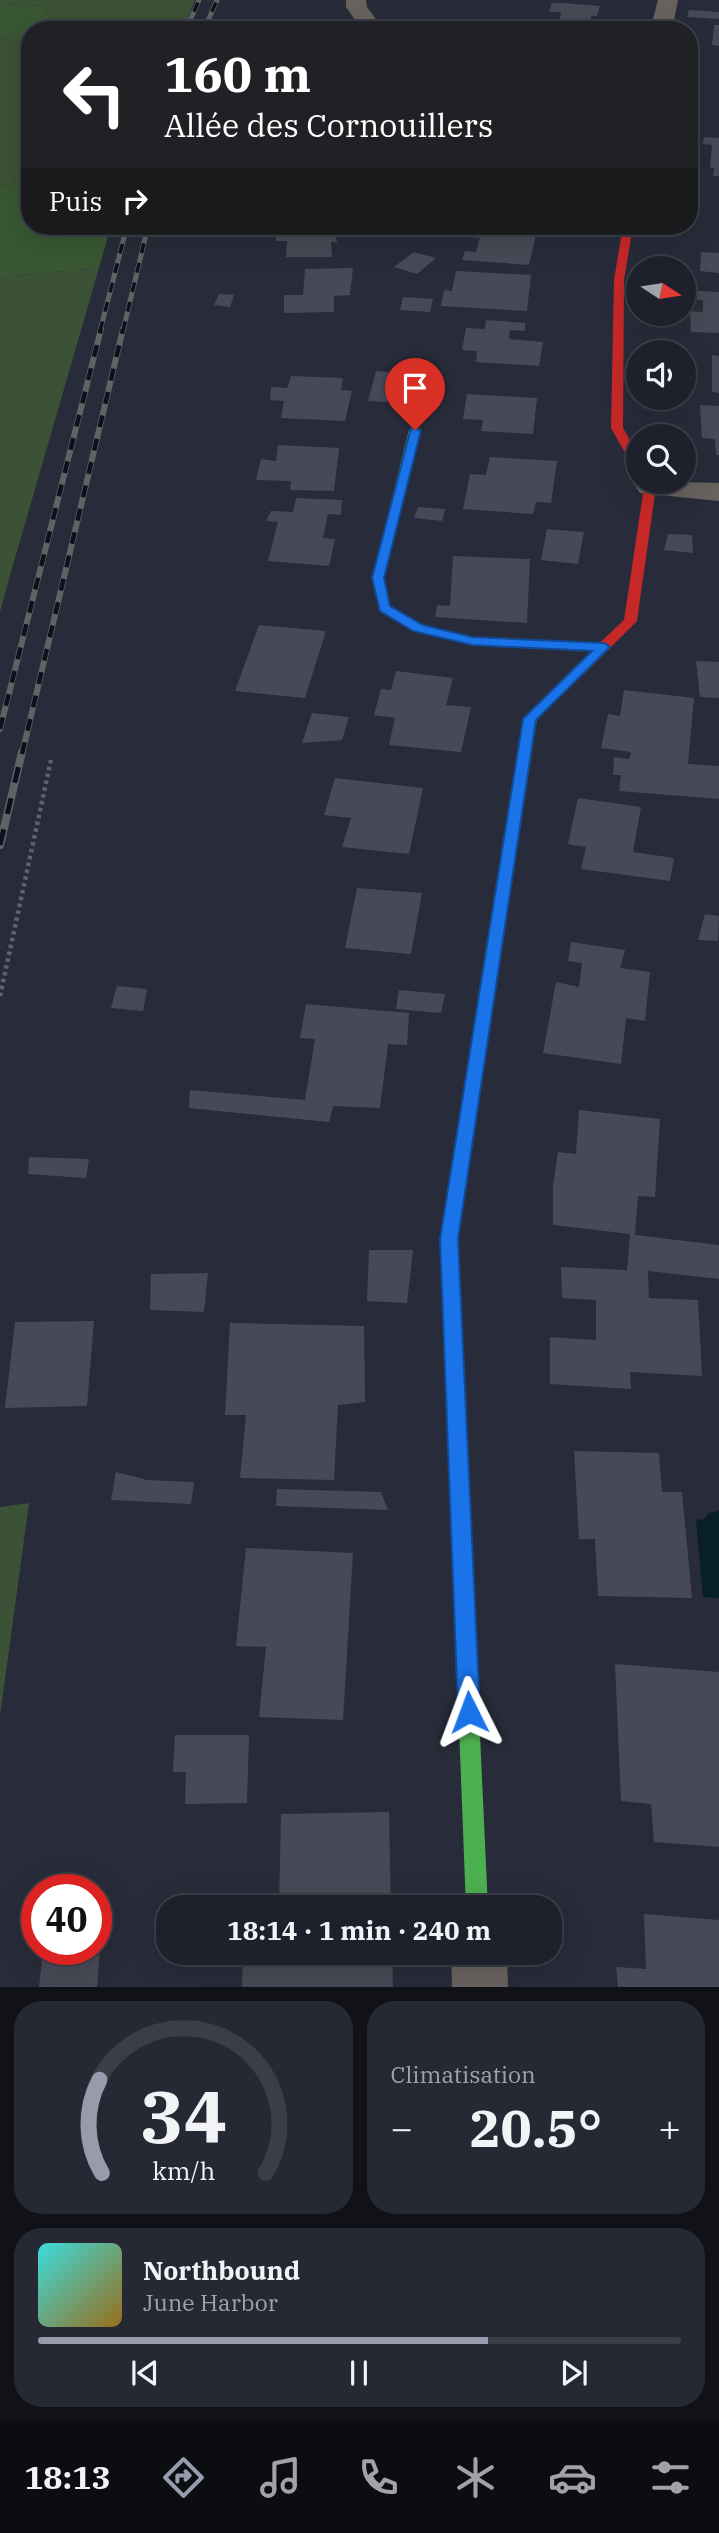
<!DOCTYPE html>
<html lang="fr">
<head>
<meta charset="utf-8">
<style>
  :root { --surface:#1e202b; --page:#262833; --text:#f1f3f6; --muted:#a1a3a9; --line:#3c3e47; --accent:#979bab }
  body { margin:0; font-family:"IBM Plex Serif",serif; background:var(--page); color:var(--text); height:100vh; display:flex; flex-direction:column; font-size:26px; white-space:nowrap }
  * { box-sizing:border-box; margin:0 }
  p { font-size:23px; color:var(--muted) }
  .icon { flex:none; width:38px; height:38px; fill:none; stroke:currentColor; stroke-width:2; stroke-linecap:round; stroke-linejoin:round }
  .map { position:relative; height:1987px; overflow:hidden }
  .details { display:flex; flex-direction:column; gap:14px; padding:14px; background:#101218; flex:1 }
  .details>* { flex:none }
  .hud { position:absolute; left:21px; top:21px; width:677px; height:214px; border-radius:28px; box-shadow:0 7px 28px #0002,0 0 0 2px var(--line); background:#202124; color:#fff; overflow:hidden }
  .needle { width:46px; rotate:102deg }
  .controls { position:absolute; left:626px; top:256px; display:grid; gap:14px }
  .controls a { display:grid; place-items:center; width:70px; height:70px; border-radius:50%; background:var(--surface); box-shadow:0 7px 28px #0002,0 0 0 2px var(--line); font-size:35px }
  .speed { position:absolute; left:21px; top:1874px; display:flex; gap:14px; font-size:35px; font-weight:700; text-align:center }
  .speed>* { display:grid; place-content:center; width:91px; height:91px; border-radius:50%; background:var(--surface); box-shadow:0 7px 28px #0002,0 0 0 2px var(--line); line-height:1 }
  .speed .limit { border:10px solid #d22; background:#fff; color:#111 }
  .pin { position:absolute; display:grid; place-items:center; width:60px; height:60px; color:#fff; margin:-72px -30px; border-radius:50% 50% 50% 0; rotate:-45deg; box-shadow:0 0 7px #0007 }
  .pin .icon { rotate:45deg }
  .me { position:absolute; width:77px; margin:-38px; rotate:357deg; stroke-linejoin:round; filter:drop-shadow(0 0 5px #0008) }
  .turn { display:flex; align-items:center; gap:24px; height:147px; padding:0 28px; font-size:32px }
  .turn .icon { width:91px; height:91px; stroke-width:2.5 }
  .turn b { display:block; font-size:49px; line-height:60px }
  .then { display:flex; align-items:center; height:66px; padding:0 28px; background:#0003; gap:14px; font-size:26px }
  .big { font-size:52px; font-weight:800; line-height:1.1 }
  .details .widget { flex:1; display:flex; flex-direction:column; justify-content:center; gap:10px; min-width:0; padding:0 24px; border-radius:28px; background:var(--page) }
  .details .dial { align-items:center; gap:0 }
  .dial svg { height:182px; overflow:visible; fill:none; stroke:var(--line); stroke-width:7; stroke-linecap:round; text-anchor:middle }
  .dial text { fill:var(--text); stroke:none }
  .song { display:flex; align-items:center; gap:21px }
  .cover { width:84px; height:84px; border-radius:10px; background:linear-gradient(135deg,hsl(180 70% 55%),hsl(40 70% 35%)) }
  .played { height:7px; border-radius:4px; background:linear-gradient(90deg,var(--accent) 70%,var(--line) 70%) }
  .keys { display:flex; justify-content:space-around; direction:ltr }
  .heat { display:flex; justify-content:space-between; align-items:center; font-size:38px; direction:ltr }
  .details .tiles { flex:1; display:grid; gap:14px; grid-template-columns:1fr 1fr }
  .widget:last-child { grid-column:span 2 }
  .trip { position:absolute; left:156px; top:1895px; width:406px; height:70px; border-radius:28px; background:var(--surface); box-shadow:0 7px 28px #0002,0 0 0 2px var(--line); font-weight:800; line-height:70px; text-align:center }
  .tab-bar { display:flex; height:112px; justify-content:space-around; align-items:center; background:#0c0d11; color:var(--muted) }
  .tab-bar .icon { width:49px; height:49px }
  .tab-bar .selected { color:var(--accent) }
  .tab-bar b { font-size:32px; color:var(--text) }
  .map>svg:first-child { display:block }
  .green { fill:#3b5237 }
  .forest { fill:#385732 }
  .water { fill:#081f26 }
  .building { fill:#474a56 }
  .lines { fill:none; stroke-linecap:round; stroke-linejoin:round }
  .path { stroke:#646266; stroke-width:4.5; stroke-dasharray:3.5 3.5; stroke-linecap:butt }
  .street { fill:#68625f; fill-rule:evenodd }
  .fast { fill:#4caf50; fill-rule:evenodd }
  .slow { fill:#ffc107; fill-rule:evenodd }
  .jam { fill:#c62828; fill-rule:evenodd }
  .rail-far2-casing { stroke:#626165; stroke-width:5 }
  .rail-far1-casing { stroke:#626165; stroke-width:6 }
  .rail-casing { stroke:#626165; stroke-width:8 }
  .rail-far2 { stroke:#0e111c; stroke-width:3.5; stroke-dasharray:10; stroke-linecap:butt }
  .rail-far1 { stroke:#0e111c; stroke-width:4.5; stroke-dasharray:12; stroke-linecap:butt }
  .rail { stroke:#0e111c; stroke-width:5; stroke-dasharray:16; stroke-linecap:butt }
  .route { fill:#1a73e8; stroke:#114b97; stroke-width:2 }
</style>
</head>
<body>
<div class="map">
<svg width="719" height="1987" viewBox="0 0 719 1987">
  <rect width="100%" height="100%" fill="#282b39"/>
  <path class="green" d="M0 0H195L183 30H31L49 18 45 6 0 4Z
    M30 30V181L0 187V38Z
    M99 268 11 572 0 612V277Z
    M29 1503 0 1716V1507Z"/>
  <path class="forest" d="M0 4 45 6 49 18 25 33 0 38Z
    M30 181V226H111L99 268 0 277V187Z"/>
  <path class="water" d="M719 1511V1598L703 1597 696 1520 704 1519 709 1513Z"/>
  <path class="building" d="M552 3H564L600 6 597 16H591L589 30H535L537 22H559L561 12H549Z
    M689 10 719 12V19L687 17Z
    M714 25H719V46L712 45Z
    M704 137 719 138V176H713L714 168H710L712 145 703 144Z
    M275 226H346V228H334L337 242H331L332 257H286L287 241H276Z
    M468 226H538L529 265 462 260 465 251 476 252 480 238 465 237Z
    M414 252 436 258 417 274 394 267Z
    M701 252 719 253V273L700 271Z
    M353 268 350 295 334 296V312L284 313V295H303L305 269Z
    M456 271 531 275 527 311 441 306 444 290 452 291Z
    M684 290 719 292V333L691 332 690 311 703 312V300L684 299Z
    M219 294 234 295 230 307 214 305Z
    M403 297 433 299 430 312 400 310Z
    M486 320 525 323V331L510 330 509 339 543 342 539 366 476 362 477 351 462 350 466 328 485 329Z
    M712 355 719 356V393L712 392Z
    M376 371 408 374 401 403 368 401Z
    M291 376 343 378 341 390 352 391 345 421 281 418 284 401 270 400 271 387 287 388Z
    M467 394 537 398 533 434 481 431 483 420 463 419Z
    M700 405 719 406V455H716L715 439 702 438Z
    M278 445 339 448 334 491 290 490 291 481 256 480 261 459 276 461Z
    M490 457 557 461 551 503 536 502 533 514 463 509 470 474 486 475Z
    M296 498 342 500 341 515 328 514 323 538 335 539 329 566 268 561 278 522 266 521 271 511 293 512Z
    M418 507 445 509 442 521 414 518Z
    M547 529 584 532 578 564 541 560Z
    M668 534 692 535 693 553 664 550Z
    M453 556 530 559 527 623 435 617 437 605 450 606Z
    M259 625 326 631 305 698 235 691Z
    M696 661 719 662V698L700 697Z
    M396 671 453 678 446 705 471 707 461 752 389 745 395 718 374 715 381 689 391 690Z
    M624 690 694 698 688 764 719 766V799L619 791 621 775H613L614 757 629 759 631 752 601 748 608 714 620 716Z
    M312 713 349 717 342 740 302 743Z
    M335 778 423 788 409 854 342 847 351 818 324 815Z
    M578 798 641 807 633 852 674 858 670 881 581 869 586 847 568 844Z
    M357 888 422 893 411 954 345 948Z
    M705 914 719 916 718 941 698 940Z
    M571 942 625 950 620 968 650 972 645 1021 626 1018 621 1064 543 1053 556 982 579 987 582 963 568 961Z
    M117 986 147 989 143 1011 111 1008Z
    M399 990 445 994 441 1013 396 1009Z
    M306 1004 409 1013 407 1045 388 1044 380 1108 333 1106 329 1122 189 1108 190 1090 305 1100 315 1039 300 1038Z
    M579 1110 660 1119 655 1197 638 1196 635 1235 719 1245V1279L648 1271 649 1298 698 1300 702 1376 630 1372 631 1389 550 1384V1337L596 1340V1300L562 1298 561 1267 627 1270 630 1234 553 1225V1185L558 1152 576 1154Z
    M29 1157 89 1159 86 1178 28 1174Z
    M369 1250H413L407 1303 367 1301Z
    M208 1273 204 1312 150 1310 151 1274Z
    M94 1321 87 1406 5 1408 15 1322Z
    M230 1323 364 1326 365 1402 338 1405 334 1480 240 1478 246 1415H225Z
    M574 1451 659 1453 662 1492H682L692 1598 598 1596 595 1539H579Z
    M116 1472 147 1480 194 1482 191 1504 111 1500Z
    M277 1489 381 1492 388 1510 276 1506Z
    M246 1548 353 1553 343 1720 259 1717 266 1647 236 1646Z
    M615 1664 719 1672V1847L654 1842 651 1804 621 1801Z
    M175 1735H249L247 1803 185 1804 186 1772H173Z
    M389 1812 391 1908H279L281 1814Z
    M96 1914H103L97 1987H39L43 1950H96Z
    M644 1914 719 1920V1987H618L616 1967 646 1969Z
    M243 1953H392L393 1987H242Z"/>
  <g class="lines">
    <path class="path" d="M0 996 51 760"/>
    <path class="street" d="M346 0H366L367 7 384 30H362L346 7Z
      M658 0H678L672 30H650Z
      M412 226H437C431 236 425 237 413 234L410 229Z
      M639 474V481L719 483V501L640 493 632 481Z
      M451 1953H507L508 1987H452Z"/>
    <path class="fast" d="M415 426 421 430 384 578 390 606 423 625 472 637 604 643 611 647 609 650 472 645 413 631 379 611 372 578 409 430Z
      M594 652 599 653V659L537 719 479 1096 477 1100H465L463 1096 523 718 589 653Z
      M455 1381 462 1383 464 1389 488 1908H466L446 1389 448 1383Z"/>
    <path class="slow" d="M471 1090 477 1092 479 1096 458 1239 464 1389 462 1395 455 1397 448 1395 446 1389 440 1239 463 1096 465 1092Z"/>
    <path class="jam" d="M623 226H633L624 280 623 428 639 456V471L633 467 611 428 614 280Z
      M650 483 656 487 637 621 599 659H589V653L624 620 644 487Z"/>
    <defs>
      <path id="rail-far2" d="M186 30 199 0
        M204 30 217 0
        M100 331 127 226
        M123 331 148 226"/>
      <path id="rail-far1" d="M0 729 101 329
        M22 754 123 329"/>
      <path id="rail" d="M0 845 22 752"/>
    </defs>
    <use href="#rail-far2" class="rail-far2-casing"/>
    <use href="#rail-far1" class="rail-far1-casing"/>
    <use href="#rail" class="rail-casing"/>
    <use href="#rail-far2" class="rail-far2"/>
    <use href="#rail-far1" class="rail-far1"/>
    <use href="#rail" class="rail"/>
  </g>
  <path class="route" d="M411 428 421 430 384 578 390 606 423 625 472 637 604 643 610 647 536 720 458 1239 480 1712 476 1719 469 1722 462 1719 458 1712 440 1239 523 719 592 651 472 645 413 631 380 611 372 578Z"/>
</svg>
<div class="controls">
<a><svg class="needle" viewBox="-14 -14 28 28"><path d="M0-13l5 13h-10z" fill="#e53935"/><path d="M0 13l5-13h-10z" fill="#a1a3a9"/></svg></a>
<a><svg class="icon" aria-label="sound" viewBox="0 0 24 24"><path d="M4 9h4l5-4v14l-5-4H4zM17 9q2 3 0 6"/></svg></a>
<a><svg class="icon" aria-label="search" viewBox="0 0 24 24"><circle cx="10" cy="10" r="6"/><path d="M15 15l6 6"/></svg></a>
</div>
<div class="speed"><div class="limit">40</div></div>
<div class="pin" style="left:415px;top:430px;background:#d93025"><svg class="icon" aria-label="arrive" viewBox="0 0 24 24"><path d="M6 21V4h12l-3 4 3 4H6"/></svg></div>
<svg class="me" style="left:469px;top:1712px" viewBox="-20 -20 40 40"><path d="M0-17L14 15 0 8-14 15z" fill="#1a73e8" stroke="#fff" stroke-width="4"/></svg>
<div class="trip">18:14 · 1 min · 240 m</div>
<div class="hud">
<div class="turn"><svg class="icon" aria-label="left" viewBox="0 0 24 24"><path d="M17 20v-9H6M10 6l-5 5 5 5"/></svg><div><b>160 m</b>Allée des Cornouillers</div></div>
<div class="then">Puis<svg class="icon" aria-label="right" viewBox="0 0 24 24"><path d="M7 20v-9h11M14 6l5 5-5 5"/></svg></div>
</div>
</div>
<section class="details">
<div class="tiles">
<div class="widget dial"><svg viewBox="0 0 100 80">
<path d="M14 69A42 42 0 1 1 86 69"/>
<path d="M14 69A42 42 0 0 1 13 28" stroke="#979bab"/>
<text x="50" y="56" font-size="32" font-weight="700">34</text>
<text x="50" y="72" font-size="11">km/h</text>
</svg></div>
<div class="widget"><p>Climatisation</p>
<div class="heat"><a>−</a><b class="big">20.5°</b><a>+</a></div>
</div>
<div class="widget">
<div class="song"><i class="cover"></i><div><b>Northbound</b><p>June Harbor</p></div></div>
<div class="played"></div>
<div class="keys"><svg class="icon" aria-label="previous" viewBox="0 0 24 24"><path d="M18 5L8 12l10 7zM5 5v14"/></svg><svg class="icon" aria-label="pause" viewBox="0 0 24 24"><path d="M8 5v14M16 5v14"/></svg><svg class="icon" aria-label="next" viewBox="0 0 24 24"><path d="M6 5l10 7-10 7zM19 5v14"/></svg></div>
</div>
</div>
</section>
<nav class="tab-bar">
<b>18:13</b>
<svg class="icon selected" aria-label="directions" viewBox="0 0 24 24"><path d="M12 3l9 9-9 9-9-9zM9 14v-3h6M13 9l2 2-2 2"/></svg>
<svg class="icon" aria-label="music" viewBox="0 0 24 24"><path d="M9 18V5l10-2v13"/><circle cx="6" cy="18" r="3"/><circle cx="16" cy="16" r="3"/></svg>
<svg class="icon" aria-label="phone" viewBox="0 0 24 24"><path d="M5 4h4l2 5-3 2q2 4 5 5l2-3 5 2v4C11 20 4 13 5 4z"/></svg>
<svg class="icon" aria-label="climate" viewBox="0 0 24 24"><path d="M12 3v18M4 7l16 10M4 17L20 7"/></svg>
<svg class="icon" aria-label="car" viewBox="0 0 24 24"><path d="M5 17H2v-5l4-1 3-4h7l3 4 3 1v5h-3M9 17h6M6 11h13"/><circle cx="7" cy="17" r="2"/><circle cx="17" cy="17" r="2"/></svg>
<svg class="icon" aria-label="filters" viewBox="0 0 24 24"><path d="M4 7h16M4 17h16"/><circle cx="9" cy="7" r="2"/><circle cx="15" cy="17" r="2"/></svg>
</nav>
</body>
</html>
